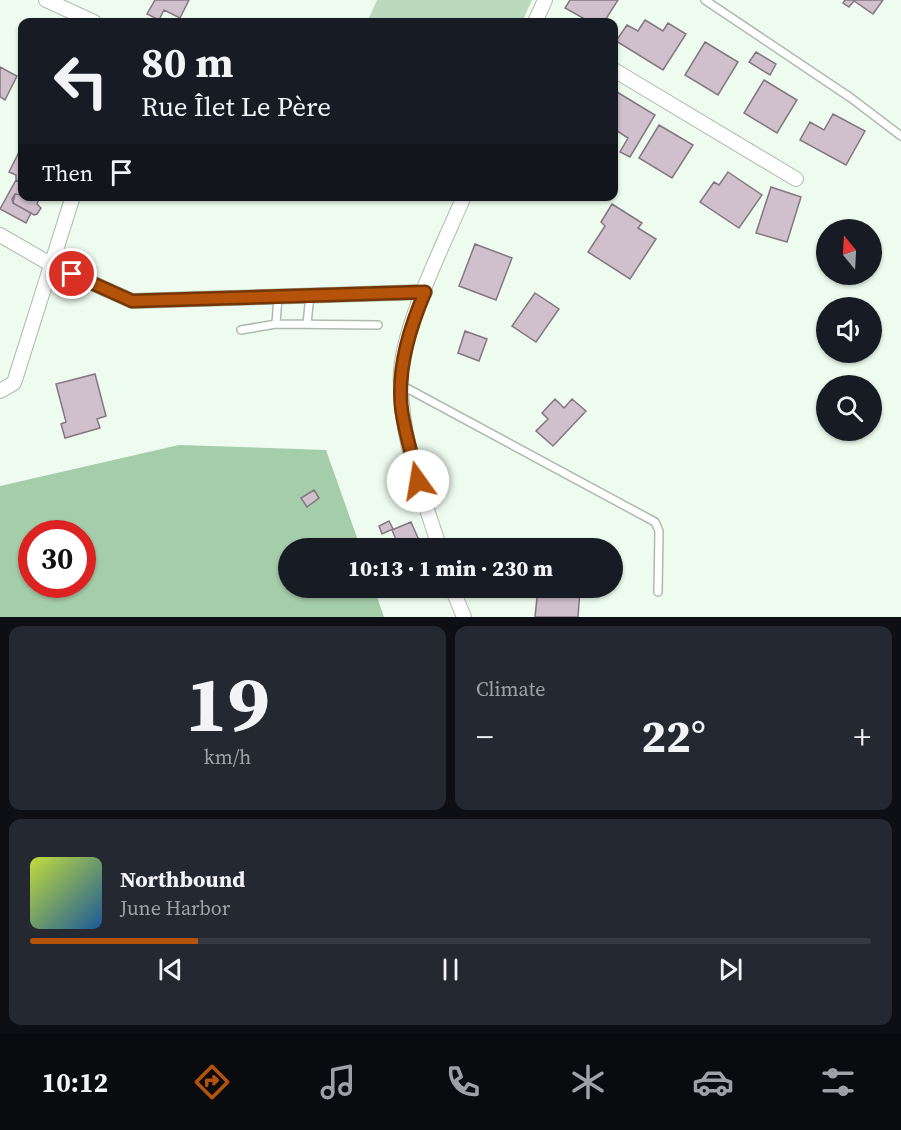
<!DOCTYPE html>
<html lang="en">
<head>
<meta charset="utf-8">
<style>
  :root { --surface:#171b24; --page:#242831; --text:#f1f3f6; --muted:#9ea1a6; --line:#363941; --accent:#b45309 }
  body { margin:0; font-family:"Source Serif 4",serif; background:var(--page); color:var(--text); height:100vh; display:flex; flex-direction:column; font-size:22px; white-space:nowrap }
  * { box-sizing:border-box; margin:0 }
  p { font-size:20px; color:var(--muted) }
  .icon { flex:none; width:33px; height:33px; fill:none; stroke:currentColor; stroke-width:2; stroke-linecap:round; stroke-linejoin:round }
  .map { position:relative; height:617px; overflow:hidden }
  .drawer { display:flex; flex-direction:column; gap:9px; padding:9px; background:#0d0f14; flex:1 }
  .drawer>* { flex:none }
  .guide { position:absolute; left:18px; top:18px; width:600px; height:183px; border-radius:12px; box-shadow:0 2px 4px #0004; background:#171b24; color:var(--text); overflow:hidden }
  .needle { width:39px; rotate:342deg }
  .fabs { position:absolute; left:816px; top:219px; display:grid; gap:12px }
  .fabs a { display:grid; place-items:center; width:66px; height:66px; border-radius:50%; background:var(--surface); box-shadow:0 2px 4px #0004; font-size:30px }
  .speed { position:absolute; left:18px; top:520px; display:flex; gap:12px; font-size:30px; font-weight:700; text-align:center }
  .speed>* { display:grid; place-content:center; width:78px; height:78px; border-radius:50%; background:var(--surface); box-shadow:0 2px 4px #0004; line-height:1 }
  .speed .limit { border:9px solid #d22; background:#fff; color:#111 }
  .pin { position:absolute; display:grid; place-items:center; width:51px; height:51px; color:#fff; margin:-26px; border:3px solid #fff; border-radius:50%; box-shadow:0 2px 6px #0007 }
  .me { position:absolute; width:66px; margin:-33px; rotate:347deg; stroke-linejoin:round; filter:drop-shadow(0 0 4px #0008) }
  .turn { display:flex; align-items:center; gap:21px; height:126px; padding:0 24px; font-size:27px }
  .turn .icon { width:78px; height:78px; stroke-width:2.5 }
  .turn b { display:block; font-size:42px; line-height:51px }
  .then { display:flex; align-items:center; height:57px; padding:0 24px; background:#0003; gap:12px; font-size:22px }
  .big { font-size:45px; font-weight:800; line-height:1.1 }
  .drawer .tile { flex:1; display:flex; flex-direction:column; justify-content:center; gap:9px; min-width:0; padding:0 21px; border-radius:12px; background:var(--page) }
  .drawer .dial { align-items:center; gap:0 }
  .dial b { font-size:78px; line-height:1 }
  .song { display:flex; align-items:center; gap:18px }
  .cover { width:72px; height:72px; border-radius:9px; background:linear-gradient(135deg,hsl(70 70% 55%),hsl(210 70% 35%)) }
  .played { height:6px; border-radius:3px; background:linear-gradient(90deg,var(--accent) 20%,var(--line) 20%) }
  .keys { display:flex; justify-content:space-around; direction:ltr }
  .heat { display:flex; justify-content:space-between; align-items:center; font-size:33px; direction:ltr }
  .drawer .tiles { flex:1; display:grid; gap:9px; grid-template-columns:1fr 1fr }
  .tile:last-child { grid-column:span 2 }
  .trip { position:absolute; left:278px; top:538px; width:345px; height:60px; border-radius:30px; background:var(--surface); box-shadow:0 2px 4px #0004; font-weight:800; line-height:60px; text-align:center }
  .menu { display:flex; height:96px; justify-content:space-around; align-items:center; background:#090b0e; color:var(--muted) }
  .menu .icon { width:42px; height:42px }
  .menu .on { color:var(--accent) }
  .menu b { font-size:27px; color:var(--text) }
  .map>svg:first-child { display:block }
  .green { fill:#bad9bd }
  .forest { fill:#a4cda9; fill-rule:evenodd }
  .building { fill:#cfc0cc; stroke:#847681; stroke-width:1.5 }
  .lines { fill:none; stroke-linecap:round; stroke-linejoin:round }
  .lane-casing { stroke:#adbbaf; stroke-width:10 }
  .street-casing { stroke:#adbbaf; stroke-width:16 }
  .lane { stroke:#fff; stroke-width:7 }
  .street { stroke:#fff; stroke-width:14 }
  .route-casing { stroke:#753606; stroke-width:15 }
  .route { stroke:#b45309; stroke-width:10 }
</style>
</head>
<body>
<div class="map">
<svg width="901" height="617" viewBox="0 0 901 617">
  <rect width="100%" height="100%" fill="#eefcef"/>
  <path class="green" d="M377 0H532L522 22H367Z"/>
  <path class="forest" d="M179 445 326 450 361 549H288V588H374L384 617H0V486ZM32 534H82V585H32Z"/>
  <path class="building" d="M155 0H189L180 18 164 10 159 20 147 14Z
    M570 0H618L604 22H590L565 8Z
    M845 0H883L873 14 854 1 849 7 843 3Z
    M645 20 663 31 668 23 686 34 663 70 616 41 627 25 638 31Z
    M705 42 738 62 718 95 685 75Z
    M756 52 776 64 770 75 749 62Z
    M0 67 17 76 5 100 0 97Z
    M764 80 797 100 777 133 744 113Z
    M617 92 655 115 630 157 620 152 628 138 614 129V98Z
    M833 114 865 131 846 165 800 140 810 122 824 130Z
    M659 125 693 145 672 178 639 158Z
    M20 150 22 151V183L16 180V175L9 172Z
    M728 172 762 195 739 228 700 202 714 182 719 185Z
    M16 180 22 183V192L21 195 15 194 12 199 13 203 31 213 26 223 0 209Z
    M771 187 801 197 787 242 756 233Z
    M22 192V196H37L39 199 37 204 41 208 37 214 34 215 13 203 15 194 21 195Z
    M612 204 642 223 638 228 656 239 630 279 588 252 605 226 601 222Z
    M475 244 512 258 496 300 459 286Z
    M535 293 559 309 536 342 512 326Z
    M465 331 487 339 479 361 458 353Z
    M95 374 106 416 97 419 100 428 65 438 61 424 66 422 56 384Z
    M555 399 564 408 572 399 586 411 553 446 536 431 548 419 542 413Z
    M314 490 319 498 307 507 301 498Z
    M389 521 393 529 382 534 379 526Z
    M411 522 418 538 399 547 392 530Z
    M538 588 580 590 578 617H535Z"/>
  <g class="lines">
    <defs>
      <path id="lane" d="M705 0 851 98 901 136
        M276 324 278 296
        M307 324 310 295
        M241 330 276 324 378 325
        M401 385 655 522 659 531 658 592"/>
      <path id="street" d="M46 0 94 22
        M535 22 545 0
        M614 70 796 179
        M0 235 52 265 132 301 425 292
        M0 391 14 383 73 196
        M440 549C422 493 398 432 401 372 404 322 444 244 464 196
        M452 588 464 617"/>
    </defs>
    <use href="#lane" class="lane-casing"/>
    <use href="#street" class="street-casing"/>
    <use href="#lane" class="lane"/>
    <use href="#street" class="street"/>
  </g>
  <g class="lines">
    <defs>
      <path id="route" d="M72 274 132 301 425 292C410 327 398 365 401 404 403 429 413 456 418 481"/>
    </defs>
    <use href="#route" class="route-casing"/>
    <use href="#route" class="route"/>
  </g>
</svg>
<div class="fabs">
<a><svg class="needle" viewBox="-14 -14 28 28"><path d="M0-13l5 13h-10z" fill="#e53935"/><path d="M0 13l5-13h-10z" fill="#9ea1a6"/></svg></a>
<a><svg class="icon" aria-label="sound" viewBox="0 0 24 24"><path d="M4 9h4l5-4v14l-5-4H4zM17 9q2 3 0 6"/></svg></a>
<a><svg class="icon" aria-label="search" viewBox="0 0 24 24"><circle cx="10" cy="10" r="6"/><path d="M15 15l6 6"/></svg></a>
</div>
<div class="speed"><div class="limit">30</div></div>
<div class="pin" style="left:72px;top:274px;background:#d93025"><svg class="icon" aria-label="arrive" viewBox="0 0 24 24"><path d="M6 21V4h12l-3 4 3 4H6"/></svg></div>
<svg class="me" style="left:418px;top:481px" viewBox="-20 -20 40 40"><circle r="19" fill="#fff"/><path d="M0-13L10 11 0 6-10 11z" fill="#b45309"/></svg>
<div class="trip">10:13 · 1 min · 230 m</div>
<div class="guide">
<div class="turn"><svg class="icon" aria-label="left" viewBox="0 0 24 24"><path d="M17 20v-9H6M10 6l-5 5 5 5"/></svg><div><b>80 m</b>Rue Îlet Le Père</div></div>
<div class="then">Then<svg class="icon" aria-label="arrive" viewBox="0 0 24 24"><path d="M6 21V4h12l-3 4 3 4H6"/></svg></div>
</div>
</div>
<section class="drawer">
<div class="tiles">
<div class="tile dial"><b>19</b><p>km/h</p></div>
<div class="tile"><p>Climate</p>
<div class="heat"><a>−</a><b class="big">22°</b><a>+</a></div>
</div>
<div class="tile">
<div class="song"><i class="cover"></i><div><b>Northbound</b><p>June Harbor</p></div></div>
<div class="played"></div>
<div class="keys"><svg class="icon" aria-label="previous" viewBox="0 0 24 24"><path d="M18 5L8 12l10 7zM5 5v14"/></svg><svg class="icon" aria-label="pause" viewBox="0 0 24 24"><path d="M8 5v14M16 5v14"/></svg><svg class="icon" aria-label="next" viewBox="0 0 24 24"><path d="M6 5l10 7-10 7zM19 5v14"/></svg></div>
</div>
</div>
</section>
<nav class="menu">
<b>10:12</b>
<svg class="icon on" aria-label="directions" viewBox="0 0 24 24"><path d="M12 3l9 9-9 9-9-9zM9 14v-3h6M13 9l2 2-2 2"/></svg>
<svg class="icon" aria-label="music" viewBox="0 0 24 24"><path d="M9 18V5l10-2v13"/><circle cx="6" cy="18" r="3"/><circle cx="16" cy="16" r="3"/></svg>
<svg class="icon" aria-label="phone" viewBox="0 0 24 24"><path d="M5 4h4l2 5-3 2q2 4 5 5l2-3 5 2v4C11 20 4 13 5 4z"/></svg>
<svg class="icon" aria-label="climate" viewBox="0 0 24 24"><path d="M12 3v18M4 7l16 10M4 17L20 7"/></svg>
<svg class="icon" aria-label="car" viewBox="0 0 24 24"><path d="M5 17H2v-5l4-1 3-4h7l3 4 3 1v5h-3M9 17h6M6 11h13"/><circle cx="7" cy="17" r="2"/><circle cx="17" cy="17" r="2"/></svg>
<svg class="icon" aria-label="filters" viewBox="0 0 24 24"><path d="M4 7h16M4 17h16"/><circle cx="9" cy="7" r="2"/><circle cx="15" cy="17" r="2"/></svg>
</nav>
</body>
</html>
